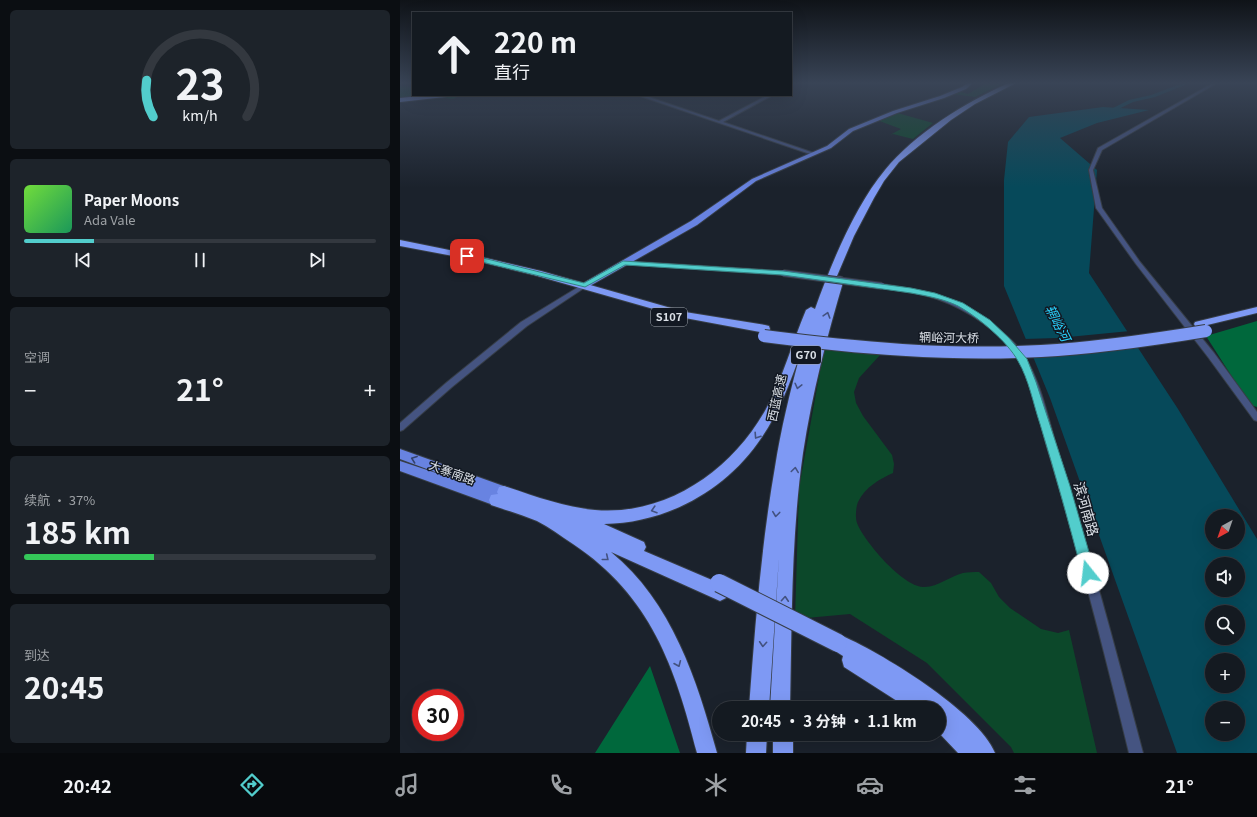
<!DOCTYPE html>
<html lang="zh">
<head>
<meta charset="utf-8">
<style>
  :root { --surface:#141a21; --page:#1d232a; --text:#f1f3f6; --muted:#9da1a5; --line:#33383f; --accent:#52cdcc }
  body { margin:0; font-family:Georgia,"Noto Sans SC",serif; background:var(--page); color:var(--text); height:100vh; display:flex; flex-direction:column; font-size:15px; white-space:nowrap }
  * { box-sizing:border-box; margin:0 }
  p { font-size:13px; color:var(--muted) }
  .icon { flex:none; width:22px; height:22px; fill:none; stroke:currentColor; stroke-width:2; stroke-linecap:round; stroke-linejoin:round }
  .map { position:relative; flex:1; overflow:hidden }
  .details { display:flex; flex-direction:column; gap:10px; padding:10px; background:#0b0e12; width:400px }
  .details>* { flex:none }
  .hud { position:absolute; left:12px; top:12px; width:380px; height:84px; border-radius:0px; box-shadow:0 4px 16px #0002,0 0 0 1px var(--line); background:#141a21; color:var(--text); overflow:hidden }
  .needle { width:26px; rotate:220deg }
  .tools { position:absolute; left:805px; top:509px; display:grid; gap:8px }
  .tools a { display:grid; place-items:center; width:40px; height:40px; border-radius:50%; background:var(--surface); box-shadow:0 4px 16px #0002,0 0 0 1px var(--line); font-size:20px }
  .speed { position:absolute; left:12px; top:689px; display:flex; gap:8px; font-size:20px; font-weight:700; text-align:center }
  .speed>* { display:grid; place-content:center; width:52px; height:52px; border-radius:50%; background:var(--surface); box-shadow:0 4px 16px #0002,0 0 0 1px var(--line); line-height:1 }
  .speed .limit { border:6px solid #d22; background:#fff; color:#111 }
  .pin { position:absolute; display:grid; place-items:center; width:34px; height:34px; color:#fff; margin:-17px; border-radius:8px; box-shadow:0 2px 6px #0006 }
  .me { position:absolute; width:44px; margin:-22px; rotate:344deg; stroke-linejoin:round; filter:drop-shadow(0 0 3px #0008) }
  .turn { display:flex; align-items:center; gap:14px; height:84px; padding:0 16px; font-size:18px }
  .turn .icon { width:52px; height:52px; stroke-width:2.5 }
  .turn b { display:block; font-size:28px; line-height:34px }
  .big { font-size:30px; font-weight:700; line-height:1.1 }
  .details .widget { flex:1; display:flex; flex-direction:column; justify-content:center; gap:6px; min-width:0; padding:0 14px; border-radius:6px; background:var(--page) }
  .details .dial { align-items:center; gap:0 }
  .dial svg { height:104px; overflow:visible; fill:none; stroke:var(--line); stroke-width:7; stroke-linecap:round; text-anchor:middle }
  .dial text { fill:var(--text); stroke:none }
  .song { display:flex; align-items:center; gap:12px }
  .cover { width:48px; height:48px; border-radius:6px; background:linear-gradient(135deg,hsl(100 70% 55%),hsl(150 70% 35%)) }
  .played { height:4px; border-radius:2px; background:linear-gradient(90deg,var(--accent) 20%,var(--line) 20%) }
  .keys { display:flex; justify-content:space-around; direction:ltr }
  .heat { display:flex; justify-content:space-between; align-items:center; font-size:22px; direction:ltr }
  .charge { height:6px; border-radius:3px; background:linear-gradient(90deg,#34c759 37%,var(--line) 0) }
  .trip { position:absolute; left:312px; top:701px; width:234px; height:40px; border-radius:20px; background:var(--surface); box-shadow:0 4px 16px #0002,0 0 0 1px var(--line); font-weight:700; line-height:40px; text-align:center }
  .tabs { display:flex; height:64px; justify-content:space-around; align-items:center; background:#080a0d; color:var(--muted) }
  .tabs .icon { width:28px; height:28px }
  .tabs .selected { color:var(--accent) }
  .tabs b { font-size:18px; color:var(--text) }
  main { display:flex; flex:1; min-height:0 }
  .map>svg:first-child { display:block }
  .green { fill:#0c482a }
  .forest { fill:#00683c }
  .water { fill:#06495a; fill-rule:evenodd }
  .pier { fill:#1b222c }
  .lines { fill:none; stroke-linecap:round; stroke-linejoin:round }
  .river { fill:#06495a; fill-rule:evenodd }
  .minor-casing { stroke:#363d46; stroke-width:2 }
  .major-casing { stroke:#363d46; stroke-width:2 }
  .highway-casing { stroke:#363d46; stroke-width:2 }
  .minor { fill:#455481; fill-rule:evenodd }
  .major { fill:#6883e1; fill-rule:evenodd }
  .highway { fill:#7e99f4; fill-rule:evenodd }
  .minor-bridge-casing { stroke:#363d46; stroke-width:8; stroke-linecap:butt }
  .highway-bridge-far1-casing { stroke:#363d46; stroke-width:14; stroke-linecap:butt }
  .highway-bridge-casing { stroke:#363d46; stroke-width:20; stroke-linecap:butt }
  .minor-bridge { stroke:#455481; stroke-width:6 }
  .highway-bridge-far1 { stroke:#7e99f4; stroke-width:12 }
  .highway-bridge { stroke:#7e99f4; stroke-width:18 }
  .oneway { stroke:#435280 }
  .oneway2 { stroke:#34436e }
  .route { fill:#52cdcc; stroke:#358585 }
  .labels { text-anchor:middle; stroke-width:3; stroke-linejoin:round; paint-order:stroke }
  .shield { fill:#121822; stroke:#9fa4ac; stroke-width:1 }
  .shield-label { font-size:11px; font-weight:bold; fill:#dbe0e7 }
  .street-label { font-size:12px; fill:#dbe0e7; stroke:#121822 }
  .water-label { font-size:13px; font-style:italic; fill:#29d3fe; stroke:#121822 }
  .near-street-label { font-size:14px; fill:#dbe0e7; stroke:#121822 }
</style>
</head>
<body>
<main>
<section class="details">
<div class="widget dial"><svg viewBox="0 0 100 80">
<path d="M14 69A42 42 0 1 1 86 69"/>
<path d="M14 69A42 42 0 0 1 9 41" stroke="#52cdcc"/>
<text x="50" y="56" font-size="32" font-weight="700">23</text>
<text x="50" y="72" font-size="11">km/h</text>
</svg></div>
<div class="widget">
<div class="song"><i class="cover"></i><div><b>Paper Moons</b><p>Ada Vale</p></div></div>
<div class="played"></div>
<div class="keys"><svg class="icon" aria-label="previous" viewBox="0 0 24 24"><path d="M18 5L8 12l10 7zM5 5v14"/></svg><svg class="icon" aria-label="pause" viewBox="0 0 24 24"><path d="M8 5v14M16 5v14"/></svg><svg class="icon" aria-label="next" viewBox="0 0 24 24"><path d="M6 5l10 7-10 7zM19 5v14"/></svg></div>
</div>
<div class="widget"><p>空调</p>
<div class="heat"><a>−</a><b class="big">21°</b><a>+</a></div>
</div>
<div class="widget"><p>续航 · 37%</p><b class="big">185 km</b><div class="charge"></div></div>
<div class="widget"><p>到达</p><b class="big">20:45</b></div>
</section>
<div class="map">
<svg width="857" height="753" viewBox="0 0 857 753">
  <rect width="100%" height="100%" fill="#1b222c"/>
  <path class="green" d="M586 83H604L575 97 553 94 558 91 568 94Z
    M0 86 13 87V95H61L53 99 38 97 14 101 7 100 9 97 0 98Z
    M494 112 533 123 513 139 493 134 490 135 501 129 474 119Z
    M424 349 481 354 459 378 454 392 456 403 463 416 492 455 494 464 493 473C480 479 465 487 458 502 456 507 455 517 457 523 464 541 502 586 523 587 537 588 550 576 563 573 568 572 574 572 579 572L591 583 599 597 610 608 641 629 658 633 669 630 697 753H614L611 747 527 663 450 614 395 619 399 488Z"/>
  <path class="forest" d="M857 321V407L850 405 806 336Z
    M250 666 280 753H195Z"/>
  <path class="water" d="M703 107 749 110 697 123 660 138 697 170 689 273 778 409 857 539V753H777L650 398 604 286V180L608 142 629 117ZM812 516H838V542H812ZM812 564H838V590H812ZM812 612H838V638H812ZM812 660H838V686H812ZM812 708H838V734H812Z"/>
  <path class="pier" d="M730 331 739 346 630 355 623 339 658 338Z"/>
  <g class="lines">
    <path class="river" d="M783 83H790L755 97 733 102 704 116 699 115 729 100 751 95Z"/>
    <defs>
      <path id="minor" d="M813 83H817L702 150 693 170 702 208 740 262 814 353 857 412V421L854 420 808 357 736 264 696 208 689 170 698 148Z
        M237 95H243L319 121 368 95H373L323 122 414 153 410 154Z
        M223 261 383 271 386 273 383 275 221 264V262Z
        M185 283 188 285 187 286 127 326 52 387 3 430 0 431V423L46 383 121 322Z
        M482 284C529 291 558 296 596 327 603 333 610 338 616 345 639 371 647 415 657 448 689 549 716 651 743 753H729C704 650 678 548 647 447 638 416 632 372 611 348 589 324 558 304 527 296 512 292 495 291 480 287L479 286Z"/>
      <path id="major" d="M568 83H573L566 89 544 98 497 113 453 131 431 148 356 181 297 225 188 287H182L180 285 291 221 352 179 427 146 449 129 493 111 540 96 562 87Z
        M0 449 109 488 111 492 109 496 104 498 101 497 103 500 101 504 96 506 0 471V461L51 478 0 459Z"/>
      <path id="highway" d="M609 83H616L575 104 551 120 499 162 484 181 474 198 454 236 437 276 442 277 444 279C427 336 412 394 403 453 391 537 392 623 390 708H370L379 556 369 708H349C355 628 361 547 375 467 381 429 390 392 400 355 390 383 379 412 362 437 327 490 267 523 204 524L244 542 246 547 244 551 326 586 329 592 326 598 320 601 211 552C272 602 297 680 317 753H297C275 667 251 596 173 544 161 536 149 527 137 521 122 515 106 510 91 505L89 500 91 495 98 494 97 492 99 487 104 486C134 496 163 507 195 510 267 516 332 470 366 409 383 378 392 343 406 310L411 307 415 309C431 264 455 206 485 170 514 134 567 101 609 83Z
        M30 95H48L45 97 0 102V98Z
        M0 240 69 254 141 271 285 312 365 325 369 326 370 329 369 332 365 333 285 318 134 275 69 259 0 246Z
        M857 307V313L799 327 795 326 794 324 795 322Z
        M438 634C479 651 579 712 595 753H558L539 733V708H508L444 667 442 660 443 656 432 649 429 643 432 637Z
        M347 734H367L366 753H346Z
        M373 734H393V753H373Z"/>
    </defs>
    <use href="#minor" class="minor-casing"/>
    <use href="#major" class="major-casing"/>
    <use href="#highway" class="highway-casing"/>
    <use href="#minor" class="minor"/>
    <use href="#major" class="major"/>
    <use href="#highway" class="highway"/>
    <defs>
      <path id="minor-bridge" d="M383 273 482 286"/>
      <path id="highway-bridge-far1" d="M364 336C456 348 548 356 641 351 697 348 751 340 806 331"/>
      <path id="highway-bridge" d="M319 583 438 643"/>
    </defs>
    <use href="#minor-bridge" class="minor-bridge-casing"/>
    <use href="#highway-bridge-far1" class="highway-bridge-far1-casing"/>
    <use href="#highway-bridge" class="highway-bridge-casing"/>
    <use href="#minor-bridge" class="minor-bridge"/>
    <use href="#highway-bridge-far1" class="highway-bridge-far1"/>
    <use href="#highway-bridge" class="highway-bridge"/>
  </g>
  <defs><path id="oneway-chevron" d="M-2-3.5L2.5 0L-2 3.5" fill="none" stroke-width="1.6" stroke-linecap="round" stroke-linejoin="round"/></defs>
  <g class="oneway">
    <use href="#oneway-chevron" transform="translate(427 315) rotate(-73)"/>
    <use href="#oneway-chevron" transform="translate(398 386) rotate(104)"/>
    <use href="#oneway-chevron" transform="translate(357 436) rotate(123)"/>
    <use href="#oneway-chevron" transform="translate(395 470) rotate(-82)"/>
    <use href="#oneway-chevron" transform="translate(254 510) rotate(163)"/>
    <use href="#oneway-chevron" transform="translate(376 514) rotate(97)"/>
    <use href="#oneway-chevron" transform="translate(206 558) rotate(39)"/>
    <use href="#oneway-chevron" transform="translate(385 599) rotate(-86)"/>
    <use href="#oneway-chevron" transform="translate(363 644) rotate(94)"/>
    <use href="#oneway-chevron" transform="translate(278 664) rotate(67)"/>
  </g>
  <use class="oneway2" href="#oneway-chevron" transform="translate(14 459) rotate(-160)"/>
  <linearGradient id="sky" x2="0" y2="1"><stop stop-color="#0f1318"/><stop offset="0.44" stop-color="#394456"/><stop offset="1" stop-color="#394456" stop-opacity="0"/></linearGradient>
  <rect width="857" height="188" fill="url(#sky)"/>
  <path class="route" d="M67 254 184 283 223 261 383 271 511 288 535 293 563 303 590 320 609 338 627 359 636 382 670 486 695 573 693 577 688 579 684 577 682 573C669 523 655 473 640 424 633 403 629 380 618 361 607 341 578 317 558 306 544 299 527 296 511 293L383 275 225 265 185 287 65 258 64 256Z"/>
  <g class="labels">
    <g class="shield">
      <rect x="251" y="308" width="36" height="18" rx="3"/>
      <rect x="391" y="346" width="30" height="18" rx="3"/>
    </g>
    <g class="shield-label">
      <text x="269" y="321">S107</text>
      <text x="406" y="359">G70</text>
    </g>
    <g class="street-label">
      <text transform="translate(549 338) rotate(1)" y="4">辋峪河大桥</text>
      <text transform="translate(377 398) rotate(-78)" y="4">西蓝高速</text>
      <text transform="translate(52 473) rotate(20)" y="4">大寨南路</text>
    </g>
    <g class="water-label">
      <text transform="translate(658 323) rotate(63)" y="5">辋峪河</text>
    </g>
    <g class="near-street-label">
      <text transform="translate(686 509) rotate(74)" y="5">滨河南路</text>
    </g>
  </g>
</svg>
<div class="tools">
<a><svg class="needle" viewBox="-14 -14 28 28"><path d="M0-13l5 13h-10z" fill="#e53935"/><path d="M0 13l5-13h-10z" fill="#9da1a5"/></svg></a>
<a><svg class="icon" aria-label="sound" viewBox="0 0 24 24"><path d="M4 9h4l5-4v14l-5-4H4zM17 9q2 3 0 6"/></svg></a>
<a><svg class="icon" aria-label="search" viewBox="0 0 24 24"><circle cx="10" cy="10" r="6"/><path d="M15 15l6 6"/></svg></a>
<a>+</a>
<a>−</a>
</div>
<div class="speed"><div class="limit">30</div></div>
<div class="pin" style="left:67px;top:256px;background:#d93025"><svg class="icon" aria-label="arrive" viewBox="0 0 24 24"><path d="M6 21V4h12l-3 4 3 4H6"/></svg></div>
<svg class="me" style="left:688px;top:573px" viewBox="-20 -20 40 40"><circle r="19" fill="#fff"/><path d="M0-13L10 11 0 6-10 11z" fill="#52cdcc"/></svg>
<div class="trip">20:45 · 3 分钟 · 1.1 km</div>
<div class="hud">
<div class="turn"><svg class="icon" aria-label="ahead" viewBox="0 0 24 24"><path d="M12 20V5M6 11l6-6 6 6"/></svg><div><b>220 m</b>直行</div></div>
</div>
</div>
</main>
<nav class="tabs">
<b>20:42</b>
<svg class="icon selected" aria-label="directions" viewBox="0 0 24 24"><path d="M12 3l9 9-9 9-9-9zM9 14v-3h6M13 9l2 2-2 2"/></svg>
<svg class="icon" aria-label="music" viewBox="0 0 24 24"><path d="M9 18V5l10-2v13"/><circle cx="6" cy="18" r="3"/><circle cx="16" cy="16" r="3"/></svg>
<svg class="icon" aria-label="phone" viewBox="0 0 24 24"><path d="M5 4h4l2 5-3 2q2 4 5 5l2-3 5 2v4C11 20 4 13 5 4z"/></svg>
<svg class="icon" aria-label="climate" viewBox="0 0 24 24"><path d="M12 3v18M4 7l16 10M4 17L20 7"/></svg>
<svg class="icon" aria-label="car" viewBox="0 0 24 24"><path d="M5 17H2v-5l4-1 3-4h7l3 4 3 1v5h-3M9 17h6M6 11h13"/><circle cx="7" cy="17" r="2"/><circle cx="17" cy="17" r="2"/></svg>
<svg class="icon" aria-label="filters" viewBox="0 0 24 24"><path d="M4 7h16M4 17h16"/><circle cx="9" cy="7" r="2"/><circle cx="15" cy="17" r="2"/></svg>
<b>21°</b>
</nav>
</body>
</html>
